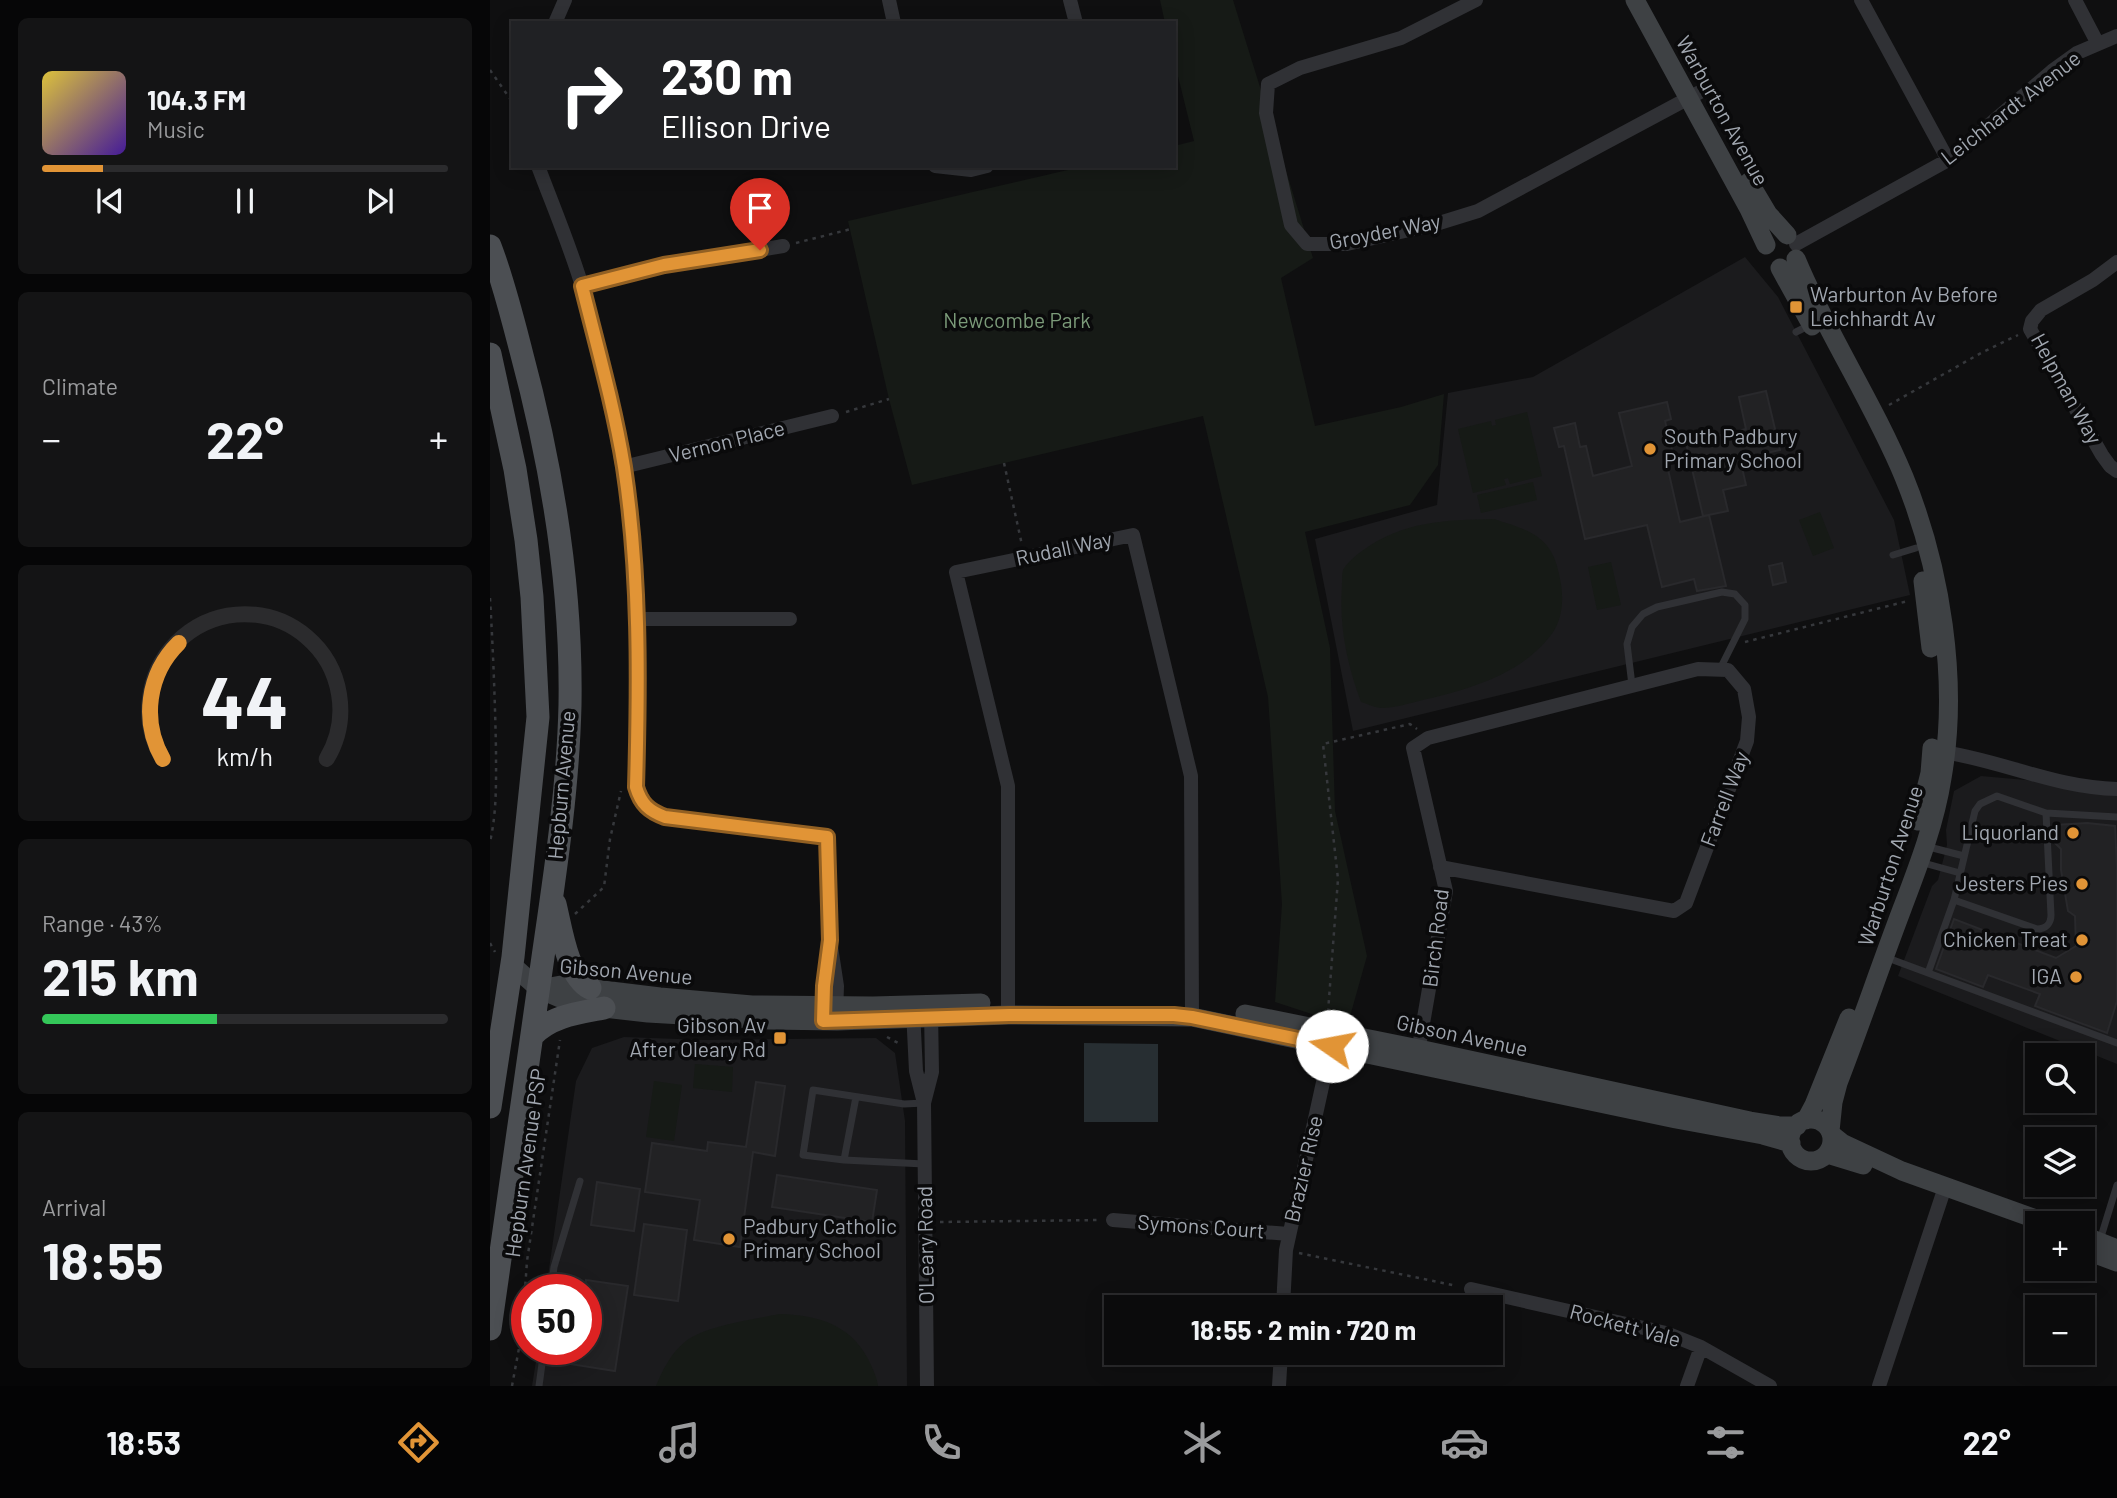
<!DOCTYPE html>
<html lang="en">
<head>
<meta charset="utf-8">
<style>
  :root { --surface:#0b0b0c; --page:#141415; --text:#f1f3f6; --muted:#9a9b9d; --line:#2b2b2d; --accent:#e19436 }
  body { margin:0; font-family:Barlow,sans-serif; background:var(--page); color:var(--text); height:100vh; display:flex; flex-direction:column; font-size:26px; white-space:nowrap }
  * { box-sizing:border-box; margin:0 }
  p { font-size:23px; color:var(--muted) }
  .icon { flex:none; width:38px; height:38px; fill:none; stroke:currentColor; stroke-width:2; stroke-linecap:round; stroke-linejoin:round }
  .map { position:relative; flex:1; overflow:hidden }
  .details { display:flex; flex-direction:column; gap:18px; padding:18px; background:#060607; width:490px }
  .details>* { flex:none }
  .guide { position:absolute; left:21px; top:21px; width:665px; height:147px; border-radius:0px; box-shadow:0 4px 18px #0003,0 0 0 2px var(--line); background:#202124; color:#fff; overflow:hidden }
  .buttons { position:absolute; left:1535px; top:1043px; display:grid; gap:14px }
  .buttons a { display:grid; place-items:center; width:70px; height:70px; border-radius:0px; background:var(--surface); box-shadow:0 4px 18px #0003,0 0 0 2px var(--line); font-size:35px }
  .speed { position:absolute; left:21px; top:1274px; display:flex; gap:14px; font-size:35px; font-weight:700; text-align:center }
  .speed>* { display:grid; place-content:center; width:91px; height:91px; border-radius:50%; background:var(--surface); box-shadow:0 4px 18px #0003,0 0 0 2px var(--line); line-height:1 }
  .speed .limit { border:10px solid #d22; background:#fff; color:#111 }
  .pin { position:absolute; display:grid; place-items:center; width:60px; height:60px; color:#fff; margin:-72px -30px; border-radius:50% 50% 50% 0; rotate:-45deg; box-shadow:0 0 7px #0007 }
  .pin .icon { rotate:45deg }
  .me { position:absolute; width:77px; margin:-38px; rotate:282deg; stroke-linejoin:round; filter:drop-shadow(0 0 5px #0008) }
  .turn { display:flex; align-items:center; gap:24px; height:147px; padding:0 35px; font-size:32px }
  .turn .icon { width:91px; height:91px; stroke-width:2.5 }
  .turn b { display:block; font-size:49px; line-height:60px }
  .big { font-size:52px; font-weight:700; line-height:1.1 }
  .details .tile { flex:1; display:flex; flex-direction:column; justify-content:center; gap:10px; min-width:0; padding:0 24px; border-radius:10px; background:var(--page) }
  .details .dial { align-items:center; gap:0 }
  .dial svg { height:182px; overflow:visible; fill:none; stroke:var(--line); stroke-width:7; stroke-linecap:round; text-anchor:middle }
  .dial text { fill:var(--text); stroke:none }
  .song { display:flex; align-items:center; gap:21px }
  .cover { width:84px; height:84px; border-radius:10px; background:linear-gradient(135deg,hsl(50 70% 55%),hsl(260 70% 35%)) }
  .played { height:7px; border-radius:4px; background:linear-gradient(90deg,var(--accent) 15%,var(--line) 15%) }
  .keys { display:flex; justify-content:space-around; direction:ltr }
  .heat { display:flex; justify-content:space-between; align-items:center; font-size:38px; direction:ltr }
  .charge { height:10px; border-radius:5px; background:linear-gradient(90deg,#34c759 43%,var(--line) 0) }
  .trip { position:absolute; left:614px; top:1295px; width:399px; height:70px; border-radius:0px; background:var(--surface); box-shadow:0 4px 18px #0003,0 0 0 2px var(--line); font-weight:700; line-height:70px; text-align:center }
  .tabs { display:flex; height:112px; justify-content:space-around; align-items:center; background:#040405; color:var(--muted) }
  .tabs .icon { width:49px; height:49px }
  .tabs .current { color:var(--accent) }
  .tabs b { font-size:32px; color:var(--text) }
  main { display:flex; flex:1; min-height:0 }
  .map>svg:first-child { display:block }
  .built { fill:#1b1b1d }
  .green { fill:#161a16 }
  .water { fill:#272e32 }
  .building { fill:#222224; stroke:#29292c; stroke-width:2 }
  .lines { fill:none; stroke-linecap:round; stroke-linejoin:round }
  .path { stroke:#36383c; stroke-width:2.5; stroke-dasharray:3.5 5; stroke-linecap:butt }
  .lane { stroke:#303135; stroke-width:7 }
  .street { stroke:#303135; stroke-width:14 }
  .secondary { stroke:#3e4144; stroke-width:19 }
  .primary { stroke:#4c4f53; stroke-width:23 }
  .route-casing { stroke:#926023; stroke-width:18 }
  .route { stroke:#e19436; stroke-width:12 }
  .poi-dot { fill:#e19436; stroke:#0a0a0b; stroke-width:2.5 }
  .labels { text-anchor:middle; stroke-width:7; stroke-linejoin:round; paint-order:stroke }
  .street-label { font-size:21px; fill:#a1a7b0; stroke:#0a0a0b }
  .poi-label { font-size:21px; fill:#a1a7b0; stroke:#0a0a0b; text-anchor:end }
  .park-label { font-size:21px; fill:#7b9a79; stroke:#0a0a0b }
</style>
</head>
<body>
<main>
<section class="details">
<div class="tile">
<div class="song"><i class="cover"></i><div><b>104.3 FM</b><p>Music</p></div></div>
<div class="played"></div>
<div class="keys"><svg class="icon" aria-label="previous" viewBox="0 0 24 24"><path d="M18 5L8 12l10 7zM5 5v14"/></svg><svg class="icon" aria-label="pause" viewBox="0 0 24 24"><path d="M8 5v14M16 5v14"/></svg><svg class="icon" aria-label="next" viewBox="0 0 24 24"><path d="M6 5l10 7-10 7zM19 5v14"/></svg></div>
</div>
<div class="tile"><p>Climate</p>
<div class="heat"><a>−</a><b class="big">22°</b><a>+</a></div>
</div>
<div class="tile dial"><svg viewBox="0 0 100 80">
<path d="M14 69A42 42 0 1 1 86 69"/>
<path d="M14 69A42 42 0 0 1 21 18" stroke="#e19436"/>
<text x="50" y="56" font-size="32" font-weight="700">44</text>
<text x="50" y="72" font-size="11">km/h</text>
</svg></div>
<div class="tile"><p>Range · 43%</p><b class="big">215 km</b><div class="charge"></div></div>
<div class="tile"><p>Arrival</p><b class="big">18:55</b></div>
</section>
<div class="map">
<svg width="1627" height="1386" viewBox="0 0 1627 1386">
  <rect width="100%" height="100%" fill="#0f0f10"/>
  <path class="built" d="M1255 257 1288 297 1404 520 1420 595 863 731 825 539 947 505 958 393 1043 377Z
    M1491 776 1627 788V1064L1408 976 1442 886 1448 880 1457 845 1456 830 1464 791Z
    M134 1037 215 1040 386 1038 405 1053 415 1121 417 1386H42L48 1349H96V1290H56L86 1081 102 1048Z"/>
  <path class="green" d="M670 0H743L823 258 791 278 825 426 911 407 954 394 948 465 920 505 815 532 840 648 845 811 877 956 859 1020 837 1019 785 1002 792 904 778 697 713 416 422 485 399 399 358 221 595 166H684V146L704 141 684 60V23H675Z
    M1037 412 1052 476 1020 484 1018 478 1014 479 1016 485 983 493 968 429 1001 421 1002 426 1006 425 1005 420Z
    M1043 482 1047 500 991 513 987 495Z
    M1330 512 1344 548 1323 556 1309 520Z
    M1004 519C1041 531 1063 536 1070 579 1074 598 1073 619 1061 635 1030 676 976 690 929 701 917 704 904 708 892 708 885 708 878 704 871 702 857 664 849 627 852 586 852 582 852 574 853 570 856 564 866 555 872 551 913 521 955 520 1004 519Z
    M1121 562 1131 605 1107 610 1098 567Z
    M205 1064 243 1067 242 1092 203 1088Z
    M164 1081 192 1085 184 1141 156 1137Z
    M290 1314C330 1315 364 1326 381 1365 384 1372 387 1378 388 1386H166C173 1369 181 1353 196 1341 215 1326 265 1319 290 1314Z"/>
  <path class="water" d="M594 1043 668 1044V1122H594Z"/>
  <path class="building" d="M1276 391 1290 450 1250 459 1256 485 1233 490 1238 511 1213 516 1196 443 1256 429 1249 397Z
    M1177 402 1181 419 1175 421 1182 450 1174 452 1190 522 1219 515 1236 586 1207 591 1204 579 1172 587 1157 525 1095 539 1074 446 1069 447 1064 428 1085 423 1090 447 1096 446 1103 476 1142 466 1129 413Z
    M1292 563 1296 582 1283 585 1279 566Z
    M1597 823 1625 826 1627 869V1001L1617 1033 1545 1006 1550 994 1498 975 1493 987 1446 969 1464 919 1566 958 1586 946 1585 916 1578 911 1571 870V849L1565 843V825Z
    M266 1082 295 1086 285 1156 263 1152 250 1247 204 1240 210 1200 155 1192 162 1143 217 1151 218 1142 256 1147Z
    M287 1175 387 1190 382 1222 282 1207Z
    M107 1182 150 1189 144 1231 101 1225Z
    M154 1224 197 1230 188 1301 144 1295Z
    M96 1280 138 1286 125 1371 80 1364 83 1349H96Z"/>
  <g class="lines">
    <path class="path" d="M0 70 23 103
      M306 243 361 229
      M1399 405 1491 353 1528 335
      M356 412 399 399
      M514 463 532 545
      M0 598C3 649 5 699 6 750 6 781 7 811 0 842
      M1255 642 1418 601
      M85 914 114 887 120 839 131 791
      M0 943 5 952
      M838 1012 848 879 833 744 920 724 927 729
      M397 1037 410 1044
      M1571 1215 1585 1220
      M450 1222 611 1220
      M809 1253 967 1286
      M22 1386 32 1332 37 1261 70 1040"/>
    <path class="lane" d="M1306 332 1320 325
      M1403 555 1426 548
      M1142 685 1137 644 1142 627 1153 614 1167 607 1232 592 1245 594 1255 605V619L1230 669
      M1435 846 1474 856
      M1430 862 1470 873
      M1464 900 1547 929C1556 929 1561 923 1561 915L1556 813
      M1395 957 1627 1043
      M1438 973 1464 900 1485 811 1490 804 1507 796 1556 813 1627 817
      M434 1103 414 1104 323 1090 313 1155 354 1160 434 1164
      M354 1160 366 1097
      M1610 1240 1627 1185
      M61 1290 64 1267 90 1181
      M49 1386 54 1349"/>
    <path class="street" d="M399 0 404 23
      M580 0 586 23
      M986 0 911 38 810 68 778 84 776 113 801 225 817 244H857L946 224 988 211 1210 92
      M1371 0 1458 160
      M1585 0 1608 44
      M65 23 75 0
      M48 166C63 206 80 246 92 286 116 372 134 459 143 547 151 626 148 708 146 787 151 804 159 811 175 817L337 837 340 940 347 986 346 1015
      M445 166 481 170 497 166
      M1306 244 1458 160 1562 71 1587 53 1627 36
      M1627 262 1603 280 1551 310 1542 321 1540 329 1612 455 1620 466 1627 471
      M91 286 174 266 293 246
      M133 467 342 416
      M147 619H300
      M1447 751C1508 759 1565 788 1627 789
      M423 1011 426 1071 433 1099
      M518 1015V786L466 572 643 535 701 776 702 1017
      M333 1016 337 959
      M927 1058 956 891 923 748 938 738 1208 669 1238 670 1254 689 1259 717 1257 741 1196 903 1184 911 950 867
      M623 1220 799 1234
      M981 1289 1176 1333 1211 1347 1280 1386
      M793 1307 796 1250 843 1037
      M437 1386 434 1103 442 1072 441 1010
      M789 1386 791 1353
      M1197 1386 1211 1347
      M1389 1386 1455 1187"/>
    <path class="secondary" d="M1145 0 1259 209 1276 245
      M1259 182 1278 214 1297 235
      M1306 259C1337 334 1383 402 1414 477 1451 568 1469 681 1452 778 1445 823 1428 867 1412 909 1390 967 1370 1026 1348 1083L1343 1102 1340 1131
      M1290 268 1322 326
      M1433 581 1441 648
      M1428 821 1440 773 1442 748
      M21 964 49 989 70 998 114 1008 158 1013 279 1020 347 1021 518 1015 702 1017 1186 1119 1273 1135 1301 1143
      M49 989 71 985 170 997 262 1005 383 1006 491 1003
      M755 1014 929 1049 1260 1121 1290 1126H1307
      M1300 1140a21 21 0 1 1 42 0a21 21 0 1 1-42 0Z
      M1316 1120 1324 1105 1359 1018
      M1342 1135 1352 1143 1412 1171 1557 1223
      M1337 1154 1373 1165
      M1592 1235 1627 1249
      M1592 1249 1627 1262"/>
    <path class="primary" d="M0 246C13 280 22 316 31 351 62 466 82 586 80 705 78 790 65 874 53 957 36 1081 18 1205 0 1329
      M0 354 25 469 36 540 42 597 48 717 23 957 0 1107
      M65 904C71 928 77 976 100 988
      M42 1036C61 1016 88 1013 114 1008"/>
  </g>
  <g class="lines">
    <defs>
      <path id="route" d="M270 250 174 265 92 286C107 346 124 406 134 467 150 573 149 680 146 787 151 804 159 811 175 817L337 837 340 940 334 986 333 1021 519 1015H684L702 1017 842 1046"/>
    </defs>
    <use href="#route" class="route-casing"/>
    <use href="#route" class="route"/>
  </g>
  <g class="poi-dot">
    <rect x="1299" y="300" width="14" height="14" rx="3.5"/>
    <circle cx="1160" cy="449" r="7"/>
    <circle cx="1583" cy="833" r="7"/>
    <circle cx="1592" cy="884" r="7"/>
    <circle cx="1592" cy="940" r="7"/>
    <circle cx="1586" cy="977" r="7"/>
    <rect x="283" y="1031" width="14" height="14" rx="3.5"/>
    <circle cx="239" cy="1239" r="7"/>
  </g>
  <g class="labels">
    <g class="street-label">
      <text transform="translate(1521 108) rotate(-38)" y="7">Leichhardt Avenue</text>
      <text transform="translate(1232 111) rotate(61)" y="7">Warburton Avenue</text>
      <text transform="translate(895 232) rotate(-11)" y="7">Groyder Way</text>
      <text transform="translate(1576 389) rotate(61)" y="7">Helpman Way</text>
      <text transform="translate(237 442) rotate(-14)" y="7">Vernon Place</text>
      <text transform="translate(574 549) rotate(-12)" y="7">Rudall Way</text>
      <text transform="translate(72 785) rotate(-85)" y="7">Hepburn Avenue</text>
      <text transform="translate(1235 799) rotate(-69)" y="7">Farrell Way</text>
      <text transform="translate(1401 866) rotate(-72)" y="7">Warburton Avenue</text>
      <text transform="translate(946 938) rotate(-83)" y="7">Birch Road</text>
      <text transform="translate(136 972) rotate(5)" y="7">Gibson Avenue</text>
      <text transform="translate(972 1036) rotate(12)" y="7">Gibson Avenue</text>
      <text transform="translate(36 1163) rotate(-82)" y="7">Hepburn Avenue PSP</text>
      <text transform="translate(814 1169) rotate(-77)" y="7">Brazier Rise</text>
      <text transform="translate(711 1227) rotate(4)" y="7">Symons Court</text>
      <text transform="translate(436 1245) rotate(-91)" y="7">O'Leary Road</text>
      <text transform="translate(1135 1326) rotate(15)" y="7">Rockett Vale</text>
    </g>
    <g class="poi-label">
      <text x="1320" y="302" text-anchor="start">Warburton Av Before<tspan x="1320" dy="24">Leichhardt Av</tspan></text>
      <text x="1174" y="444" text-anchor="start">South Padbury<tspan x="1174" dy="24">Primary School</tspan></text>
      <text x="1569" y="840">Liquorland</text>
      <text x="1578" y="891">Jesters Pies</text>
      <text x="1578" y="947">Chicken Treat</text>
      <text x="1572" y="984">IGA</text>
      <text x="276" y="1033">Gibson Av<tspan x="276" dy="24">After Oleary Rd</tspan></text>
      <text x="253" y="1234" text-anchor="start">Padbury Catholic<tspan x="253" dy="24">Primary School</tspan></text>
    </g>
    <g class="park-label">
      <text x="527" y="328">Newcombe Park</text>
    </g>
  </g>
</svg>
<div class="buttons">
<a><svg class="icon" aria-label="search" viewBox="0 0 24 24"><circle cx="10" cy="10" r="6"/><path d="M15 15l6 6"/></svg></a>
<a><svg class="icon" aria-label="layers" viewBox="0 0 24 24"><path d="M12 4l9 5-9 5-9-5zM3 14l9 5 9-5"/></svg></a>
<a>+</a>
<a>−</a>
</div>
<div class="speed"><div class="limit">50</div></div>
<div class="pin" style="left:270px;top:250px;background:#d93025"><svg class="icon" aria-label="arrive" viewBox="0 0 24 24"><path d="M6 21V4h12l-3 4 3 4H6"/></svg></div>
<svg class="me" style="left:842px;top:1046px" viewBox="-20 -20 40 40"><circle r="19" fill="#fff"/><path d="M0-13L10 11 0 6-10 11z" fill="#e19436"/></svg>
<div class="trip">18:55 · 2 min · 720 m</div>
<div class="guide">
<div class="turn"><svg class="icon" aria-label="right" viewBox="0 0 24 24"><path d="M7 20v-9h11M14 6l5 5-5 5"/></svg><div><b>230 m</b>Ellison Drive</div></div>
</div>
</div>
</main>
<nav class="tabs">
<b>18:53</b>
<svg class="icon current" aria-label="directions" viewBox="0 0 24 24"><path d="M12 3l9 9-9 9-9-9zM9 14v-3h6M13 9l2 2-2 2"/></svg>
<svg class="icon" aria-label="music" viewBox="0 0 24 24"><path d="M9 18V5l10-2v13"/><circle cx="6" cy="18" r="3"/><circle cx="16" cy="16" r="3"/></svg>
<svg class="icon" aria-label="phone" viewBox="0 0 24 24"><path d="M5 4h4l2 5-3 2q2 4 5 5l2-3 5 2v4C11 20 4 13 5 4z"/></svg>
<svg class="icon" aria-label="climate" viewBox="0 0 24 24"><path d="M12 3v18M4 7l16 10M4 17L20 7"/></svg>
<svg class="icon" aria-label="car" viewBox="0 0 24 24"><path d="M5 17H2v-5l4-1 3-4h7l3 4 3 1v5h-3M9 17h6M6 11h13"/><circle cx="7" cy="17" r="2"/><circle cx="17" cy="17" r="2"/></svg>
<svg class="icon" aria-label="filters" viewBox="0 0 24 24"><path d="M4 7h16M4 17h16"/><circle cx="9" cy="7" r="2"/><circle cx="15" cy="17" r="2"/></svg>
<b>22°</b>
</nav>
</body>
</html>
